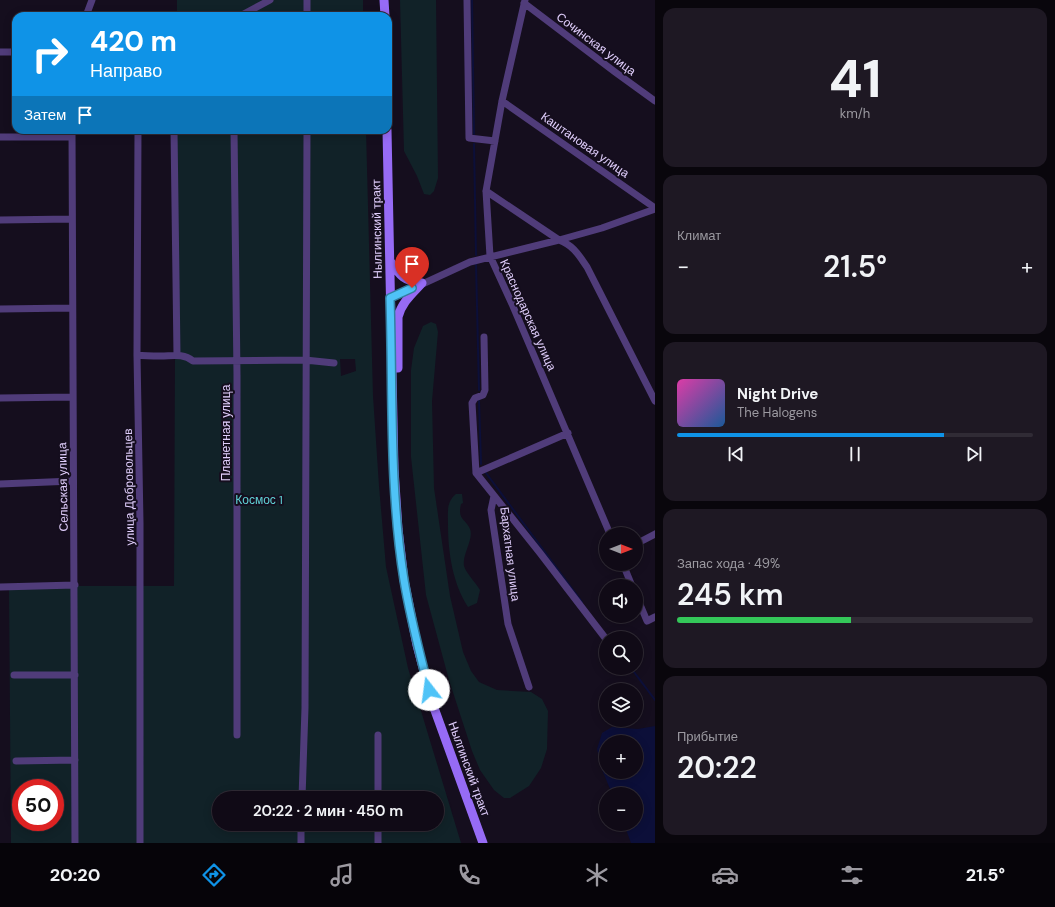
<!DOCTYPE html>
<html lang="ru">
<head>
<meta charset="utf-8">
<style>
  :root { --surface:#100a16; --page:#1e1823; --text:#f1f3f6; --muted:#9c9aa1; --line:#302b35; --accent:#0f93e7 }
  body { margin:0; font-family:"DM Sans",sans-serif; background:var(--page); color:var(--text); height:100vh; display:flex; flex-direction:column; font-size:15px; white-space:nowrap }
  * { box-sizing:border-box; margin:0 }
  p { font-size:13px; color:var(--muted) }
  .icon { flex:none; width:22px; height:22px; fill:none; stroke:currentColor; stroke-width:2; stroke-linecap:round; stroke-linejoin:round }
  .map { position:relative; flex:1; overflow:hidden }
  .side { display:flex; flex-direction:column; gap:8px; padding:8px; background:#09060c; width:400px }
  .side>* { flex:none }
  .hud { position:absolute; left:12px; top:12px; width:380px; height:122px; border-radius:12px; box-shadow:0 2px 10px #0003,0 0 0 1px var(--line); background:#0f93e7; color:#fff; overflow:hidden }
  .needle { width:26px; rotate:90deg }
  .buttons { position:absolute; left:599px; top:527px; display:grid; gap:8px }
  .buttons a { display:grid; place-items:center; width:44px; height:44px; border-radius:50%; background:var(--surface); box-shadow:0 2px 10px #0003,0 0 0 1px var(--line); font-size:20px }
  .speed { position:absolute; left:12px; top:779px; display:flex; gap:8px; font-size:20px; font-weight:700; text-align:center }
  .speed>* { display:grid; place-content:center; width:52px; height:52px; border-radius:50%; background:var(--surface); box-shadow:0 2px 10px #0003,0 0 0 1px var(--line); line-height:1 }
  .speed .limit { border:6px solid #d22; background:#fff; color:#111 }
  .pin { position:absolute; display:grid; place-items:center; width:34px; height:34px; color:#fff; margin:-41px -17px; border-radius:50% 50% 50% 0; rotate:-45deg; box-shadow:0 0 4px #0007 }
  .pin .icon { rotate:45deg }
  .me { position:absolute; width:44px; margin:-22px; rotate:345deg; stroke-linejoin:round; filter:drop-shadow(0 0 3px #0008) }
  .turn { display:flex; align-items:center; gap:14px; height:84px; padding:0 12px; font-size:18px }
  .turn .icon { width:52px; height:52px; stroke-width:2.5 }
  .turn b { display:block; font-size:28px; line-height:34px }
  .then { display:flex; align-items:center; height:38px; padding:0 12px; background:#0003; gap:8px; font-size:15px }
  .big { font-size:30px; font-weight:600; line-height:1.1 }
  .side .card { flex:1; display:flex; flex-direction:column; justify-content:center; gap:6px; min-width:0; padding:0 14px; border-radius:12px; background:var(--page) }
  .side .dial { align-items:center; gap:0 }
  .dial b { font-size:52px; line-height:1 }
  .song { display:flex; align-items:center; gap:12px }
  .cover { width:48px; height:48px; border-radius:6px; background:linear-gradient(135deg,hsl(320 70% 55%),hsl(210 70% 35%)) }
  .played { height:4px; border-radius:2px; background:linear-gradient(90deg,var(--accent) 75%,var(--line) 75%) }
  .keys { display:flex; justify-content:space-around; direction:ltr }
  .heat { display:flex; justify-content:space-between; align-items:center; font-size:22px; direction:ltr }
  .charge { height:6px; border-radius:3px; background:linear-gradient(90deg,#34c759 49%,var(--line) 0) }
  .trip { position:absolute; left:212px; top:791px; width:232px; height:40px; border-radius:20px; background:var(--surface); box-shadow:0 2px 10px #0003,0 0 0 1px var(--line); font-weight:600; line-height:40px; text-align:center }
  .menu { display:flex; height:64px; justify-content:space-around; align-items:center; background:#060409; color:var(--muted) }
  .menu .icon { width:28px; height:28px }
  .menu .active { color:var(--accent) }
  .menu b { font-size:18px; color:var(--text) }
  main { display:flex; flex:1; min-height:0 }
  .map>svg:first-child { display:block }
  .green { fill:#112228; fill-rule:evenodd }
  .water { fill:#0c0f39; fill-rule:evenodd }
  .lines { fill:none; stroke-linecap:round; stroke-linejoin:round }
  .stream { stroke:#0c0f39; stroke-width:2 }
  .street { stroke:#503c7a; stroke-width:7 }
  .secondary { stroke:#966bf5; stroke-width:9 }
  .route-casing { stroke:#337fa1; stroke-width:10 }
  .route { stroke:#4fc3f7; stroke-width:7 }
  .labels { text-anchor:middle; stroke-width:4; stroke-linejoin:round; paint-order:stroke }
  .street-label { font-size:12px; fill:#e0cefc; stroke:#150e1e }
  .park-label { font-size:12px; fill:#60d2d6; stroke:#150e1e }
</style>
</head>
<body>
<main>
<div class="map">
<svg width="655" height="843" viewBox="0 0 655 843">
  <rect width="100%" height="100%" fill="#150e1e"/>
  <path class="green" d="M177 0H363V16H177Z
    M400 0H436L438 178 434 191 430 195 424 194 417 176 404 151Z
    M176 130H366L373 396 379 486 386 567 408 668 461 843H11L9 586H174ZM340 359H355L356 371 341 376ZM21 788H55V822H21ZM219 798H437V824H219Z
    M431 322 436 324 438 332 432 401 434 488 450 596 463 652 471 671 479 682 497 690 531 692 542 699 548 711 547 749 541 768 529 786 510 798H504L494 790 480 770 472 751 449 680 426 595 411 457V370L414 348 423 326Z
    M456 494H462L463 503 461 504C457 520 466 519 470 529 474 539 462 554 464 566 466 573 476 583 480 590L477 603 468 607C453 584 448 553 448 525 448 513 446 502 456 494Z"/>
  <path class="water" d="M655 726V843H631L624 824H636V794H612L601 767 597 749 602 733 612 727 638 729ZM606 742H636V772H606Z"/>
  <g class="lines">
    <path class="stream" d="M472 0 474 134
      M474 144 476 255
      M476 264 479 390
      M479 401 481 464
      M486 473 582 602
      M631 668 655 700"/>
    <path class="street" d="M467 0 469 138 495 141
      M525 0 502 101 486 191 490 256 512 304 610 534
      M524 3 615 72 655 101
      M86 16 92 0
      M240 16 270 0
      M307 16V0
      M0 52H16
      M502 101 655 208
      M72 130 75 843
      M138 130 137 355 140 523V843
      M174 130 177 355
      M234 130 237 375V735
      M0 137H72
      M486 191 559 240C574 246 578 254 587 267L655 401
      M0 220 72 219
      M390 299 470 262 559 240 602 228 655 209
      M0 309 72 308
      M484 337 485 390 483 395 475 398 472 403 476 473 540 553 606 639
      M137 355C145 356 153 356 161 356 172 356 183 353 193 361L305 360 334 363
      M0 398 73 397
      M476 473 568 433
      M0 484 73 481
      M494 496 491 510 508 624 529 687
      M636 544 655 534
      M623 564 632 586
      M0 587 75 585
      M636 595 647 621 655 617
      M14 675H75
      M16 761 75 760
      M302 798 305 708 307 130
      M378 798V735
      M301 843V824
      M378 843V824"/>
    <path class="secondary" d="M384 0 385 16
      M387 130 394 469 398 529 404 580 417 645 433 705 483 843
      M390 261C400 276 404 281 422 283
      M398 368V317C402 302 412 294 422 283"/>
  </g>
  <g class="lines">
    <defs>
      <path id="route" d="M412 288 390 298C393 392 389 488 404 580 410 617 420 654 429 690"/>
    </defs>
    <use href="#route" class="route-casing"/>
    <use href="#route" class="route"/>
  </g>
  <g class="labels">
    <g class="street-label">
      <text transform="translate(596 44) rotate(37)" y="4">Сочинская улица</text>
      <text transform="translate(585 145) rotate(35)" y="4">Каштановая улица</text>
      <text transform="translate(377 229) rotate(-91)" y="4">Нылгинский тракт</text>
      <text transform="translate(528 315) rotate(66)" y="4">Краснодарская улица</text>
      <text transform="translate(226 433) rotate(-90)" y="4">Планетная улица</text>
      <text transform="translate(63 487) rotate(-91)" y="4">Сельская улица</text>
      <text transform="translate(129 487) rotate(-91)" y="4">улица Добровольцев</text>
      <text transform="translate(510 554) rotate(83)" y="4">Бархатная улица</text>
      <text transform="translate(469 769) rotate(70)" y="4">Нылгинский тракт</text>
    </g>
    <g class="park-label">
      <text x="259" y="504">Космос 1</text>
    </g>
  </g>
</svg>
<div class="buttons">
<a><svg class="needle" viewBox="-14 -14 28 28"><path d="M0-13l5 13h-10z" fill="#e53935"/><path d="M0 13l5-13h-10z" fill="#9c9aa1"/></svg></a>
<a><svg class="icon" aria-label="sound" viewBox="0 0 24 24"><path d="M4 9h4l5-4v14l-5-4H4zM17 9q2 3 0 6"/></svg></a>
<a><svg class="icon" aria-label="search" viewBox="0 0 24 24"><circle cx="10" cy="10" r="6"/><path d="M15 15l6 6"/></svg></a>
<a><svg class="icon" aria-label="layers" viewBox="0 0 24 24"><path d="M12 4l9 5-9 5-9-5zM3 14l9 5 9-5"/></svg></a>
<a>+</a>
<a>−</a>
</div>
<div class="speed"><div class="limit">50</div></div>
<div class="pin" style="left:412px;top:288px;background:#d93025"><svg class="icon" aria-label="arrive" viewBox="0 0 24 24"><path d="M6 21V4h12l-3 4 3 4H6"/></svg></div>
<svg class="me" style="left:429px;top:690px" viewBox="-20 -20 40 40"><circle r="19" fill="#fff"/><path d="M0-13L10 11 0 6-10 11z" fill="#4fc3f7"/></svg>
<div class="trip">20:22 · 2 мин · 450 m</div>
<div class="hud">
<div class="turn"><svg class="icon" aria-label="right" viewBox="0 0 24 24"><path d="M7 20v-9h11M14 6l5 5-5 5"/></svg><div><b>420 m</b>Направо</div></div>
<div class="then">Затем<svg class="icon" aria-label="arrive" viewBox="0 0 24 24"><path d="M6 21V4h12l-3 4 3 4H6"/></svg></div>
</div>
</div>
<section class="side">
<div class="card dial"><b>41</b><p>km/h</p></div>
<div class="card"><p>Климат</p>
<div class="heat"><a>−</a><b class="big">21.5°</b><a>+</a></div>
</div>
<div class="card">
<div class="song"><i class="cover"></i><div><b>Night Drive</b><p>The Halogens</p></div></div>
<div class="played"></div>
<div class="keys"><svg class="icon" aria-label="previous" viewBox="0 0 24 24"><path d="M18 5L8 12l10 7zM5 5v14"/></svg><svg class="icon" aria-label="pause" viewBox="0 0 24 24"><path d="M8 5v14M16 5v14"/></svg><svg class="icon" aria-label="next" viewBox="0 0 24 24"><path d="M6 5l10 7-10 7zM19 5v14"/></svg></div>
</div>
<div class="card"><p>Запас хода · 49%</p><b class="big">245 km</b><div class="charge"></div></div>
<div class="card"><p>Прибытие</p><b class="big">20:22</b></div>
</section>
</main>
<nav class="menu">
<b>20:20</b>
<svg class="icon active" aria-label="directions" viewBox="0 0 24 24"><path d="M12 3l9 9-9 9-9-9zM9 14v-3h6M13 9l2 2-2 2"/></svg>
<svg class="icon" aria-label="music" viewBox="0 0 24 24"><path d="M9 18V5l10-2v13"/><circle cx="6" cy="18" r="3"/><circle cx="16" cy="16" r="3"/></svg>
<svg class="icon" aria-label="phone" viewBox="0 0 24 24"><path d="M5 4h4l2 5-3 2q2 4 5 5l2-3 5 2v4C11 20 4 13 5 4z"/></svg>
<svg class="icon" aria-label="climate" viewBox="0 0 24 24"><path d="M12 3v18M4 7l16 10M4 17L20 7"/></svg>
<svg class="icon" aria-label="car" viewBox="0 0 24 24"><path d="M5 17H2v-5l4-1 3-4h7l3 4 3 1v5h-3M9 17h6M6 11h13"/><circle cx="7" cy="17" r="2"/><circle cx="17" cy="17" r="2"/></svg>
<svg class="icon" aria-label="filters" viewBox="0 0 24 24"><path d="M4 7h16M4 17h16"/><circle cx="9" cy="7" r="2"/><circle cx="15" cy="17" r="2"/></svg>
<b>21.5°</b>
</nav>
</body>
</html>
